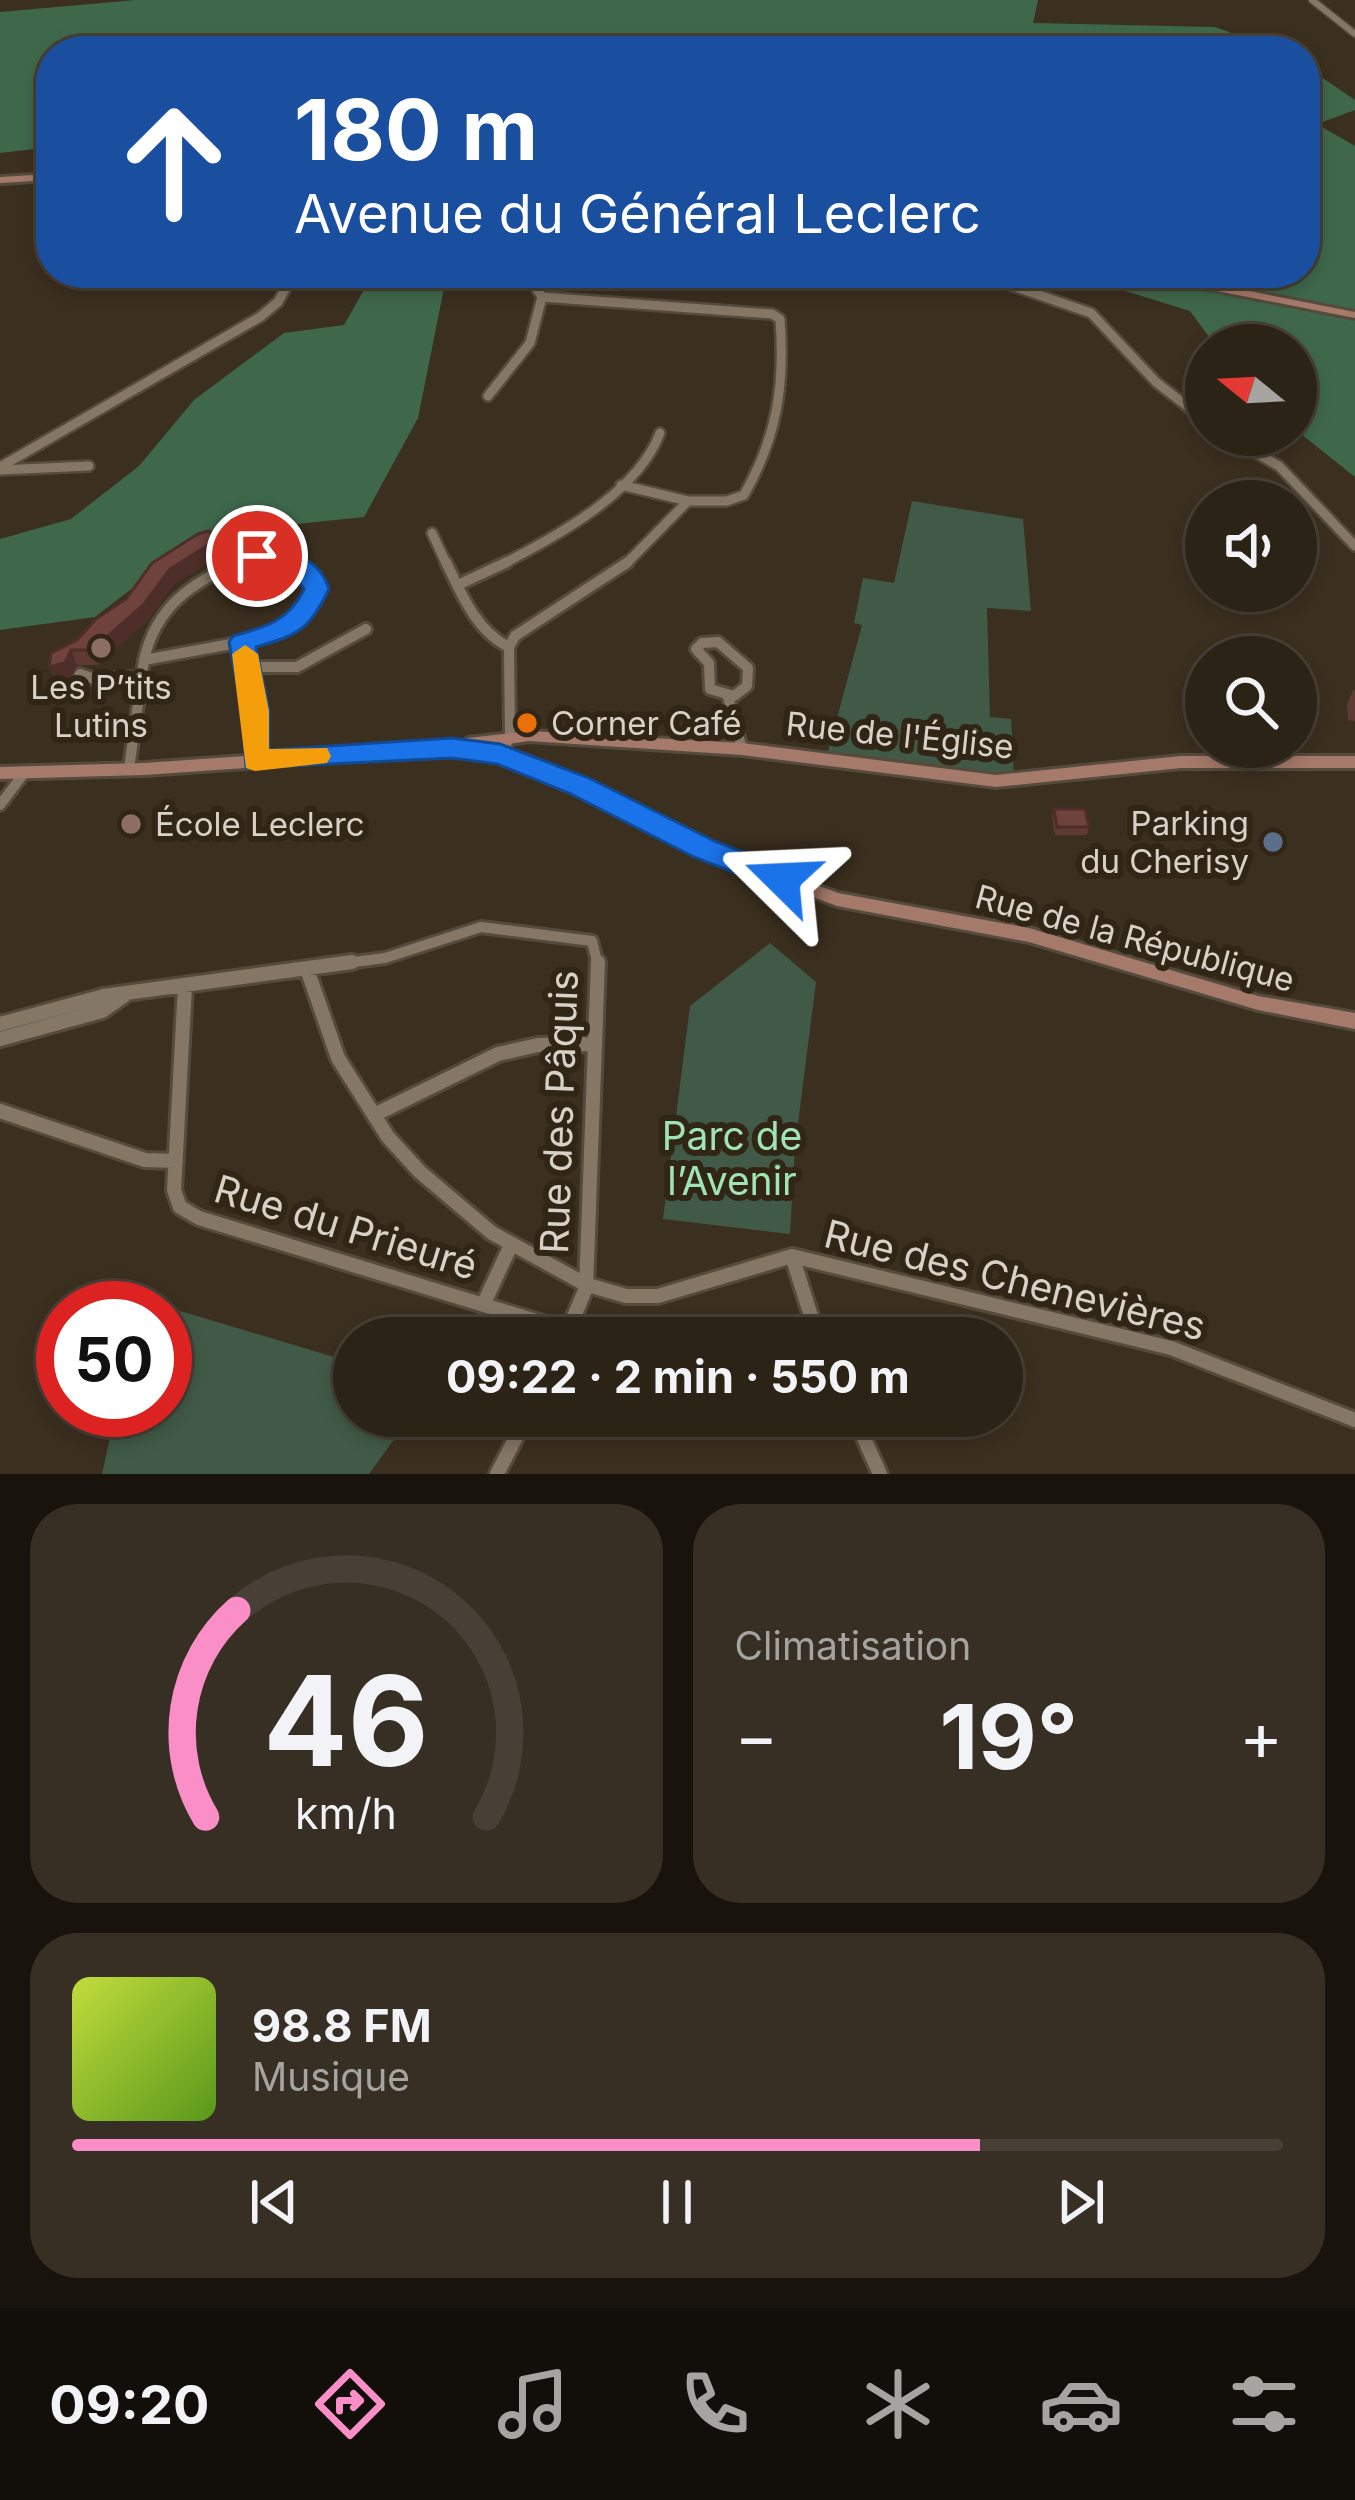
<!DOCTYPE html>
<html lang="fr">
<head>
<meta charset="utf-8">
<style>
  :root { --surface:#2c2317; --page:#382f24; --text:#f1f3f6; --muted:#a6a4a1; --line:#484036; --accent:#fa8fc7 }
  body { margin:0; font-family:Inter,sans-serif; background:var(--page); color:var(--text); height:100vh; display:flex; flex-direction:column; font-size:45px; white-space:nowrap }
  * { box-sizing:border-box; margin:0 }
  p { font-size:39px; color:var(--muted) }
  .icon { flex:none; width:66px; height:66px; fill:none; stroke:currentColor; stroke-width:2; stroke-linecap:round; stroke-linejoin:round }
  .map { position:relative; height:1474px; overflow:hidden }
  .details { display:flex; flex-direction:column; gap:30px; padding:30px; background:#18130d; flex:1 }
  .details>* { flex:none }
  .guide { position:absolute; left:36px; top:36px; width:1284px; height:252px; border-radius:48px; box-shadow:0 6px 18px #0003,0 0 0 3px var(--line); background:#1a4fa0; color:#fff; overflow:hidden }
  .needle { width:78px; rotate:288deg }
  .controls { position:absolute; left:1185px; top:324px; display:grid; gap:24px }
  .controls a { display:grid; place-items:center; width:132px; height:132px; border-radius:50%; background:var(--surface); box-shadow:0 6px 18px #0003,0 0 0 3px var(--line); font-size:60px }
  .speed { position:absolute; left:36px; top:1281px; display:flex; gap:24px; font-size:60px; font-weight:700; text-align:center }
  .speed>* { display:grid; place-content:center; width:156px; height:156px; border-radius:50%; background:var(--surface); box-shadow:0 6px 18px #0003,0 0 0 3px var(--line); line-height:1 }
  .speed .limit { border:18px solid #d22; background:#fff; color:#111 }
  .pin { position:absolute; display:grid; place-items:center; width:102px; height:102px; color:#fff; margin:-51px; border:6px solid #fff; border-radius:50%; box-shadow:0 3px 12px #0007 }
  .me { position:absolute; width:132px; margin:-66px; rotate:291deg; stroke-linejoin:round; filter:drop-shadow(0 0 9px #0008) }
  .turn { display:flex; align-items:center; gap:42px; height:252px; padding:0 60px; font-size:54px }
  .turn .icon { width:156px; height:156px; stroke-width:2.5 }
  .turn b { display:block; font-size:84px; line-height:102px }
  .big { font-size:90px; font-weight:700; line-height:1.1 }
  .details .widget { flex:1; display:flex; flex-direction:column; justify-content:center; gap:18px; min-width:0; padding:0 42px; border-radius:48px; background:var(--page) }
  .details .dial { align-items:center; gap:0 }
  .dial svg { height:312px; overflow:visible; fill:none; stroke:var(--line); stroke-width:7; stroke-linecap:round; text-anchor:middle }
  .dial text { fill:var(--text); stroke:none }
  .song { display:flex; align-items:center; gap:36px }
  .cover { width:144px; height:144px; border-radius:18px; background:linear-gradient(135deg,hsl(70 70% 55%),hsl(90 70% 35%)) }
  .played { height:12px; border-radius:6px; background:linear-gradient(90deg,var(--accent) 75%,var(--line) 75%) }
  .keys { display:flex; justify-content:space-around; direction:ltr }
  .heat { display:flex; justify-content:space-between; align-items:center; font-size:66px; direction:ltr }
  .details .tiles { flex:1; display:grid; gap:30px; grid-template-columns:1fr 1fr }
  .widget:last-child { grid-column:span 2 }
  .trip { position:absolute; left:333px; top:1317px; width:690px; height:120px; border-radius:60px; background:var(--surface); box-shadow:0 6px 18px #0003,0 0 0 3px var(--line); font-weight:700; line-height:120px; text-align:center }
  .tabs { display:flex; height:192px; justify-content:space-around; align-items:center; background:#120e09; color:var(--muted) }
  .tabs .icon { width:84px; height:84px }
  .tabs .active { color:var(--accent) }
  .tabs b { font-size:54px; color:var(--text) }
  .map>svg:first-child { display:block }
  .green { fill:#415a47 }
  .forest { fill:#3f684b }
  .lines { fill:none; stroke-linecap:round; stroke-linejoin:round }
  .minor-far3-casing { stroke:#554b3d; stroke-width:9 }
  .minor-far2-casing { stroke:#554b3d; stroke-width:14 }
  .minor-far1-casing { stroke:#554b3d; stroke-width:16 }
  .minor-casing { stroke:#554b3d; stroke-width:20 }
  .secondary-casing { stroke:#554b3d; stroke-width:6 }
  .minor-far3 { stroke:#857765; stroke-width:6 }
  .minor-far2 { stroke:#857765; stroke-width:9 }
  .minor-far1 { stroke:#857765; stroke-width:10 }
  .minor { stroke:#857765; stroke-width:14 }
  .secondary { fill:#a67a6a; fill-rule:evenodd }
  .wall { fill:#5f3933 }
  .shaded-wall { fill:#4e2e29 }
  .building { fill:#6f423b; stroke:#4e2e29; stroke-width:3 }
  .route { fill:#1a73e8; stroke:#114b97; stroke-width:3 }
  .slow { fill:#f59e0b }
  .education-dot { fill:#8d6e63; stroke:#312615; stroke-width:4.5 }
  .food-dot { fill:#e8710a; stroke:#312615; stroke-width:4.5 }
  .service-dot { fill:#5c6f8a; stroke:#312615; stroke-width:4.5 }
  .labels { text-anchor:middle; stroke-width:12; stroke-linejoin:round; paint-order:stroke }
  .poi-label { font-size:33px; fill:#d8d1c7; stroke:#312615; text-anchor:start }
  .street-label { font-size:33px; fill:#d8d1c7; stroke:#312615 }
  .near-street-label { font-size:39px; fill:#d8d1c7; stroke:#312615 }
  .near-park-label { font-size:39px; fill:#a1e4b4; stroke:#312615 }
</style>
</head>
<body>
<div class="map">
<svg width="1355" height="1474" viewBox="0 0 1355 1474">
  <rect width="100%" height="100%" fill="#3b2f1f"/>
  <path class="green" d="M912 501 1023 519 1031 611 987 608 990 717 1011 719 1014 776 828 752 862 625 854 623 863 578 894 583Z
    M770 943 816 982 795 1147 790 1234 663 1219 690 1006Z
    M157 1304 354 1363V1416H411L369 1474H102L116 1410H165V1308H155Z"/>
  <path class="forest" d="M136 0H1038L1033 23 1215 27 1282 51H51V147L0 153V12Z
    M1305 66 1355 100V110L1317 124 1355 146V477L1296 430V345H1215L1190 311 1067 273H1305Z
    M417 273H447L418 418 364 517 203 534 95 617 0 630V539L71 519 139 466 194 400 284 333 344 325 366 286 411 285Z"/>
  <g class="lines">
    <defs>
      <path id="minor-far3" d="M1312 0 1355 34"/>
      <path id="minor-far2" d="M527 273 542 297 772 314 780 319C785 386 777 437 744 495L727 501H688L625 565
        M976 273 1091 313 1156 382 1206 421
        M488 396 530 343 542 297
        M1225 435 1279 466 1355 546
        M0 467 260 317 278 302 294 273
        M0 470 89 466
        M621 485 688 501
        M432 533 447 565
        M232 565C253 555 274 554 295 565
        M501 565C556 536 637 494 660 433"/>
      <path id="minor-far1" d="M446 562C461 593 476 631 509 647
        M460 584 507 562
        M242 642C274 634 302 626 317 594L308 571 288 562
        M718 642 748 668 747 686 734 696 710 689 709 663 696 649 702 643Z
        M144 660C156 606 192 583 238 562
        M249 667H297L366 629
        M80 674 94 679 142 677
        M728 697 742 749
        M500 755 510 737 509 647 515 636 628 562
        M129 769 144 660 242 642 255 711V761
        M0 805 25 772
        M330 965 385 958 481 927 592 941 598 965"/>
      <path id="minor" d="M307 969 338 1058 388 1137 420 1172 492 1233 585 1284 626 1296H658L792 1256 1171 1348 1355 1420
        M185 986 174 1190 180 1207 199 1218 569 1331
        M0 1024 104 996 352 962
        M0 1039 102 1011 125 995
        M0 1111 145 1160 176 1161
        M374 1115 498 1054 538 1045 594 1044
        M792 1256 818 1338
        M484 1303 511 1245
        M565 1338 586 1288 598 962
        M854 1416 880 1474
        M497 1474 527 1416"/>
      <path id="secondary" d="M51 174V180L0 183V177Z
        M1136 273H1158L1355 312V318L1141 276Z
        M529 731 742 743 996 775 1181 756H1355V768H1181L996 787 742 755 529 741 488 747 568 774 710 845 838 893 1029 928 1258 996 1355 1013V1029L1258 1010 1029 942 837 906 698 853 558 782 479 756 430 755 144 775 0 779V767L144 763 430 743 460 744 468 738Z"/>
    </defs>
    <use href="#minor-far3" class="minor-far3-casing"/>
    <use href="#minor-far2" class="minor-far2-casing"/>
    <use href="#minor-far1" class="minor-far1-casing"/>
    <use href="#minor" class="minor-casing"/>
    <use href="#secondary" class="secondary-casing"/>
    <use href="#minor-far3" class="minor-far3"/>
    <use href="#minor-far2" class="minor-far2"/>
    <use href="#minor-far1" class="minor-far1"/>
    <use href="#minor" class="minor"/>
    <use href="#secondary" class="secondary"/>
  </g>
  <path class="wall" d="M218 539 223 554 174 584 149 619 98 665H77L71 678 56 682 49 667 77 640 126 599Z
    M1353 690H1355V726V721L1348 720 1347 705Z
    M1054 809 1089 827 1087 835H1055L1052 817Z"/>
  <path class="shaded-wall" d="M218 539 223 554 174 584 149 619 98 665 92 650 170 569Z
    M71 650 77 665 71 678 56 682 49 667Z"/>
  <path class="building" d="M209 531 218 539 170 569 144 604 92 650H71L65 663 49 667 51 653 77 640 96 619 126 599 152 563 198 534Z
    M1054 809H1085L1089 827H1057Z"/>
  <path class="route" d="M257 548C288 553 318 554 329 589 310 629 299 635 256 647L269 711V750L452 738 500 744 589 778 714 841 793 871 797 879 793 887 782 891 694 857 569 793 497 764 452 758 246 768 242 711 229 642 233 636C266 627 289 621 304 589L290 570 248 561V550Z"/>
  <path class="slow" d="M245 645 258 654 269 711V749L327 748 331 756 327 763 255 771 246 768 232 654Z"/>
  <g class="education-dot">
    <circle cx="101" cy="648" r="12"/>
    <circle cx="131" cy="824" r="12"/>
  </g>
  <circle class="food-dot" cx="527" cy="723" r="12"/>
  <circle class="service-dot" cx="1273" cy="842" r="12"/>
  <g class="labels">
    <g class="poi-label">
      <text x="101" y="699" text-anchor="middle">Les P’tits<tspan x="101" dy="38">Lutins</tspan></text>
      <text x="551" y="735">Corner Café</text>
      <text x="1249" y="835" text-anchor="end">Parking<tspan x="1249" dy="38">du Cherisy</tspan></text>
      <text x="155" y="836">École Leclerc</text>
    </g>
    <g class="street-label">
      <text transform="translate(900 735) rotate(6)" y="12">Rue de l'Église</text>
      <text transform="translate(1135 938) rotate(15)" y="12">Rue de la République</text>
    </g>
    <g class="near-street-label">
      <text transform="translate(559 1112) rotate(-88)" y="14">Rue des Pâquis</text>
      <text transform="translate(346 1227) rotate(17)" y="14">Rue du Prieuré</text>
      <text transform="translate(1015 1280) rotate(14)" y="14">Rue des Chenevières</text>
    </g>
    <g class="near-park-label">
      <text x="732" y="1150">Parc de<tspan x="732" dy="45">l’Avenir</tspan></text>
    </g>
  </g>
</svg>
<div class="controls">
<a><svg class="needle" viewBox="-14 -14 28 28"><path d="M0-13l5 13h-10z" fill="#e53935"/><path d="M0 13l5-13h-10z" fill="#a6a4a1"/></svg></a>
<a><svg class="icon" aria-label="sound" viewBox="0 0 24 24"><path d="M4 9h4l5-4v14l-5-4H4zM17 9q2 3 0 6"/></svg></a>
<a><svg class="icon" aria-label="search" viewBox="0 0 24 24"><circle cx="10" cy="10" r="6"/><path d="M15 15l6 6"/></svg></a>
</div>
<div class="speed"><div class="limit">50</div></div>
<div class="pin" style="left:257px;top:556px;background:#d93025"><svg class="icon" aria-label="arrive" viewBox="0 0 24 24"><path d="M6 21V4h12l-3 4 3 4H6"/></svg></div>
<svg class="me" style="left:782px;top:879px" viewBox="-20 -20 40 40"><path d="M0-17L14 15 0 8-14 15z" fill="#1a73e8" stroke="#fff" stroke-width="4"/></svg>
<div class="trip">09:22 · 2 min · 550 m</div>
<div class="guide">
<div class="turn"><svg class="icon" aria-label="ahead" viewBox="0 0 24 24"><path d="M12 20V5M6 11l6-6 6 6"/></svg><div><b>180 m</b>Avenue du Général Leclerc</div></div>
</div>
</div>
<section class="details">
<div class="tiles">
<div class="widget dial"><svg viewBox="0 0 100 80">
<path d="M14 69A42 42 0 1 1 86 69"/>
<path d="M14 69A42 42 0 0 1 22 16" stroke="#fa8fc7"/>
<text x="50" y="56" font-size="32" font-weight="700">46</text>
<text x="50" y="72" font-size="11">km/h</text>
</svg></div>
<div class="widget"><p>Climatisation</p>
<div class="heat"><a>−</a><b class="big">19°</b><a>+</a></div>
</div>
<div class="widget">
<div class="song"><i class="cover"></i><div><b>98.8 FM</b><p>Musique</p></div></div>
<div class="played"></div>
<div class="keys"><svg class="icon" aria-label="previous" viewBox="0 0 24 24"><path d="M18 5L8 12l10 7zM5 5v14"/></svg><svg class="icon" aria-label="pause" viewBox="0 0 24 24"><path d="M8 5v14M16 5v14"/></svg><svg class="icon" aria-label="next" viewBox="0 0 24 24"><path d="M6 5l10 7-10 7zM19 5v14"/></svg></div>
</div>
</div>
</section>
<nav class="tabs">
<b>09:20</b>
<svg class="icon active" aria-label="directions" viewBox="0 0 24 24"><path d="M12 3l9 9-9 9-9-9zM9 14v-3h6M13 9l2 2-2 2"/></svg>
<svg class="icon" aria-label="music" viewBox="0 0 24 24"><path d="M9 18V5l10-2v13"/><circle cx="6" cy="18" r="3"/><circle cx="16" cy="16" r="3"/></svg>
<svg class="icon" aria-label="phone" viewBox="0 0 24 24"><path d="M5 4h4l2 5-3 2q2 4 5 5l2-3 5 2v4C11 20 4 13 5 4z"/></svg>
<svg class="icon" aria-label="climate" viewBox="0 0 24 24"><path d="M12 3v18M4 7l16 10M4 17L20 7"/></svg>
<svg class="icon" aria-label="car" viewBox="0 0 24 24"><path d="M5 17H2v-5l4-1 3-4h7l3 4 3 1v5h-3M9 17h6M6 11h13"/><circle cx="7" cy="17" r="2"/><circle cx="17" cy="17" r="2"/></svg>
<svg class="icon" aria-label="filters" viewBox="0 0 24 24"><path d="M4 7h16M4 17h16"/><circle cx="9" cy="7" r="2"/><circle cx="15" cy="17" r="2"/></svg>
</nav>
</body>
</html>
